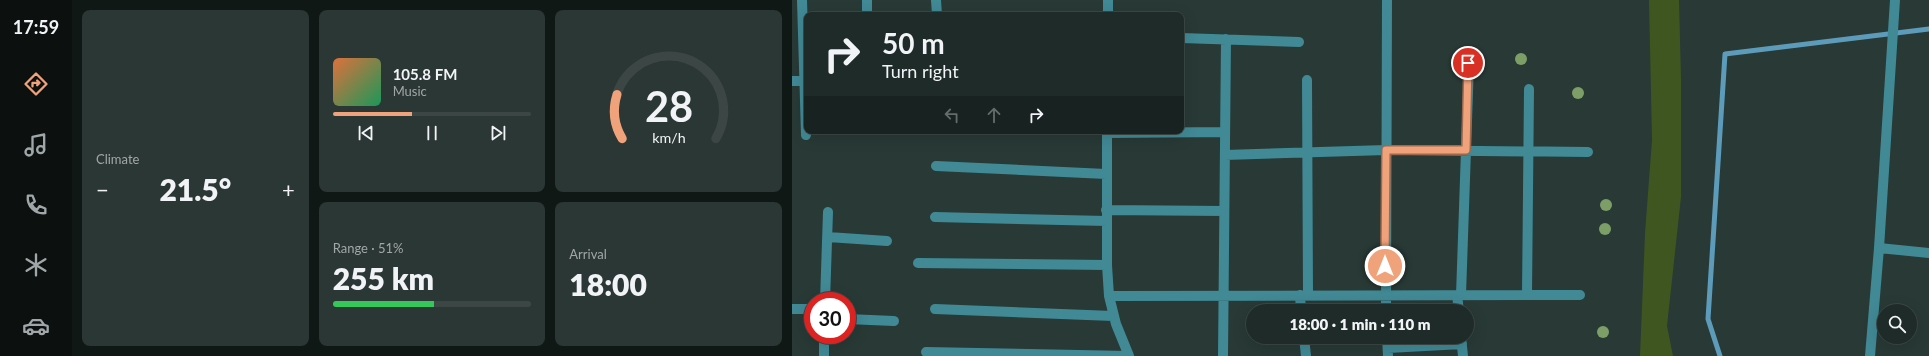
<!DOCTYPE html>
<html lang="en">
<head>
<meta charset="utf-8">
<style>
  :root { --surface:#1e2b28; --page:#2b3734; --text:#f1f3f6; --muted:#a1a7a8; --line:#3c4745; --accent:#f0a27a }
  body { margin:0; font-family:Lato,sans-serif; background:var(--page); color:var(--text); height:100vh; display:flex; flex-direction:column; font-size:15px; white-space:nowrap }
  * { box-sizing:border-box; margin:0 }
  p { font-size:13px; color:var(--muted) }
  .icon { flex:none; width:22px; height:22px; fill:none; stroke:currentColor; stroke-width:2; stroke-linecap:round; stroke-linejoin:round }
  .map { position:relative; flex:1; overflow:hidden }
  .panel { display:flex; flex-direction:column; gap:10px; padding:10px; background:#101816; width:720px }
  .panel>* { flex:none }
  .hud { position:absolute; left:12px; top:12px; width:380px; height:122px; border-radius:8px; box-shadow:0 4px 16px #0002,0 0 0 1px var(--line); background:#1e2b28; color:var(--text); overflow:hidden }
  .fabs { position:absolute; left:1085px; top:304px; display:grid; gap:8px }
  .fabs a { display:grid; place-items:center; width:40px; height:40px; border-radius:50%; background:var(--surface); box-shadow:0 4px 16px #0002,0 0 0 1px var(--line); font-size:20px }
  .speed { position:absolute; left:12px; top:292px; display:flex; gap:8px; font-size:20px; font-weight:700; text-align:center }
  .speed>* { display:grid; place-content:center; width:52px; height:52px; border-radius:50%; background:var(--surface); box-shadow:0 4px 16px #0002,0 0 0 1px var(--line); line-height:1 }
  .speed .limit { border:6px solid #d22; background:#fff; color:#111 }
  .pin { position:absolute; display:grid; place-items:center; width:34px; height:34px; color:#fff; margin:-17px; border:2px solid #fff; border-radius:50%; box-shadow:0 1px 4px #0007 }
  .me { position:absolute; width:44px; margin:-22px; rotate:0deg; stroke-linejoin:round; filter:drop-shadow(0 0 3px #0008) }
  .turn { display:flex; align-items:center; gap:14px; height:84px; padding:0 12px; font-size:18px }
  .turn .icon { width:52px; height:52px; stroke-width:2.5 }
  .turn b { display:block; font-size:28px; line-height:34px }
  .lanes { display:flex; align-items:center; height:38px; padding:0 12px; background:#0003; justify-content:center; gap:20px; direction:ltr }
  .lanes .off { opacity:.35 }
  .big { font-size:30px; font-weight:800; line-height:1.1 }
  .panel .tile { flex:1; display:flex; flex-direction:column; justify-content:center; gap:6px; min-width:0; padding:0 14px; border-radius:8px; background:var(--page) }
  .panel .dial { align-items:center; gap:0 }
  .dial svg { height:104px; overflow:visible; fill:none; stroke:var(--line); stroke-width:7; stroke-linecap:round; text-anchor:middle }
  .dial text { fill:var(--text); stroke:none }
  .song { display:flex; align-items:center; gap:12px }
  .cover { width:48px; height:48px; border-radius:6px; background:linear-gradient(135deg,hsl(20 70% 55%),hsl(150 70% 35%)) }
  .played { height:4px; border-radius:2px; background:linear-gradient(90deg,var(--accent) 40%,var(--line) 40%) }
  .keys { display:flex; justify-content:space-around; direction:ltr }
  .heat { display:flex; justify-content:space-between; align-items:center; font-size:22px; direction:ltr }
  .charge { height:6px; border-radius:3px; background:linear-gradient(90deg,#34c759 51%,var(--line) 0) }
  .panel .tiles { flex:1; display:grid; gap:10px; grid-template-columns:repeat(3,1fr) }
  .tile:first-child { grid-row:span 2 }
  .trip { position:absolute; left:454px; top:304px; width:228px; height:40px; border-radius:20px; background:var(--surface); box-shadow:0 4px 16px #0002,0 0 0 1px var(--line); font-weight:800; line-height:40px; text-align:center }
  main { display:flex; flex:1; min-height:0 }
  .tabs { display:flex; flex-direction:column; width:72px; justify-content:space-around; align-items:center; background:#0c1110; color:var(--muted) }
  .tabs .icon { width:28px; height:28px }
  .tabs .selected { color:var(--accent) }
  .tabs b { font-size:18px; color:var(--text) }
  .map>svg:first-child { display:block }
  .green { fill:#3f5620 }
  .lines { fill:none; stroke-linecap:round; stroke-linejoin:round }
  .stream { stroke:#5d9bba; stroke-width:5 }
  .minor { stroke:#418995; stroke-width:10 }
  .tree { fill:#7d9e66 }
  .route-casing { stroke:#9c694f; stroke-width:10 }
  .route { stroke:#f0a27a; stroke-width:7 }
</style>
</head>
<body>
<main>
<nav class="tabs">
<b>17:59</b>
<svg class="icon selected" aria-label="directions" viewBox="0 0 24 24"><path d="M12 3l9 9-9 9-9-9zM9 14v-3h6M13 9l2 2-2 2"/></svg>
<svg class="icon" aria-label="music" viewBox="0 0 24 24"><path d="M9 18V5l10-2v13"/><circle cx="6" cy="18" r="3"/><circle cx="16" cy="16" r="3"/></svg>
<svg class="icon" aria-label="phone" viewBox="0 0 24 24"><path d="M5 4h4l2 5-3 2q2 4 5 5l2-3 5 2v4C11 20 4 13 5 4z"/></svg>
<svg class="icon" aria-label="climate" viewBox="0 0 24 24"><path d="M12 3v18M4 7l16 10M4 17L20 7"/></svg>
<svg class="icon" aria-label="car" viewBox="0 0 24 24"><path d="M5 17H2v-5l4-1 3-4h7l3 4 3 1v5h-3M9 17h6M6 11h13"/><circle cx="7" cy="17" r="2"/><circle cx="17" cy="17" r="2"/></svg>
</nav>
<section class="panel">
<div class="tiles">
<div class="tile"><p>Climate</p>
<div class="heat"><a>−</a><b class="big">21.5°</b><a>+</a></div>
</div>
<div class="tile">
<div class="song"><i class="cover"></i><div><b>105.8 FM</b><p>Music</p></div></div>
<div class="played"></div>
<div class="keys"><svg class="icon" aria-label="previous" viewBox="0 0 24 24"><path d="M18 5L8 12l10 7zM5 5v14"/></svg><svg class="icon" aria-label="pause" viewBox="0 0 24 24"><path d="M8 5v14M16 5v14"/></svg><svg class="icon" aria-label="next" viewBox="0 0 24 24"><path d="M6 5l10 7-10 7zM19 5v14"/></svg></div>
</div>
<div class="tile dial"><svg viewBox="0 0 100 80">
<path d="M14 69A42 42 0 1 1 86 69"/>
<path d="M14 69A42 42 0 0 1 10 35" stroke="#f0a27a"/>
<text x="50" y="56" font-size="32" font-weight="700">28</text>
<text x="50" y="72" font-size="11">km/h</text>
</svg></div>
<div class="tile"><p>Range · 51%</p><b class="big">255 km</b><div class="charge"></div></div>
<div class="tile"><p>Arrival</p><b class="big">18:00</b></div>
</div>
</section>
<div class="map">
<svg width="1137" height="356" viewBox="0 0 1137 356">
  <rect width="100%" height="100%" fill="#283936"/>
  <path class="green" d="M857 0H887L889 79V197L875 326 881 356H848L853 233 860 140Z"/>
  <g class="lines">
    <path class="stream" d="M928 356 916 319 933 54 1137 29"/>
    <path class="minor" d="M10 0 14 135
      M75 0V15
      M144 0 145 15
      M316 15V0
      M389 38 507 42
      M515 80 516 295
      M0 81H15
      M315 131V265L317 296 324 324 337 356
      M315 133 433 132
      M433 155 594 150 796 152
      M144 166 314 174
      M314 210 432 211
      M143 217 315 221
      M36 237 95 241
      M1087 248 1137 253
      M126 263 315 265
      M508 295 509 311
      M665 295 667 311
      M669 295 677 63
      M735 295 737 89
      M317 296 788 295
      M33 301 36 212
      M0 309H21
      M143 309 321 316
      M594 311 595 0
      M55 319 102 321
      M512 337 514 356
      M595 337 596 356
      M669 337 671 356
      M596 348 670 344
      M134 352 337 356
      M32 356V335
      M431 356 434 39
      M1078 356 1087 248 1103 0"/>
  </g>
  <g class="tree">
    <circle cx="729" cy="59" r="6"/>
    <circle cx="786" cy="93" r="6"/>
    <circle cx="814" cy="205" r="6"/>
    <circle cx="813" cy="229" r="6"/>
    <circle cx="811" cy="332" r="6"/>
  </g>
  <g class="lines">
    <defs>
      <path id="route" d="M593 266 594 150H674L676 63"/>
    </defs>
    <use href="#route" class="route-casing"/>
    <use href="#route" class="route"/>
  </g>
</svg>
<div class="fabs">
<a><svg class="icon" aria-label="search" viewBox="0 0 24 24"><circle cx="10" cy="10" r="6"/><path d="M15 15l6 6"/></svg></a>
</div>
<div class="speed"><div class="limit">30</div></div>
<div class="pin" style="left:676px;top:63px;background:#d93025"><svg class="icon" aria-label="arrive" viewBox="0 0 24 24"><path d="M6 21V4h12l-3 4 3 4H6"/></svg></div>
<svg class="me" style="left:593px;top:266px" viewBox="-20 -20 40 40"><circle r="17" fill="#f0a27a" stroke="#fff" stroke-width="3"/><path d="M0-11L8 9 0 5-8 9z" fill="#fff"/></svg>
<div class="trip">18:00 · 1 min · 110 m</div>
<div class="hud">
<div class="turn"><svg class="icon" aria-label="right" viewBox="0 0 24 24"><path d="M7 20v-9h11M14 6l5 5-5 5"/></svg><div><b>50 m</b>Turn right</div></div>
<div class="lanes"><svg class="icon off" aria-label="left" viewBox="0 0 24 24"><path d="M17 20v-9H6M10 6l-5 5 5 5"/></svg><svg class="icon off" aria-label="ahead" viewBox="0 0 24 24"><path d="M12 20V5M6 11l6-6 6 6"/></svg><svg class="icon" aria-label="right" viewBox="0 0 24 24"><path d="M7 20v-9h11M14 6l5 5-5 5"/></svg></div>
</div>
</div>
</main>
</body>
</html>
